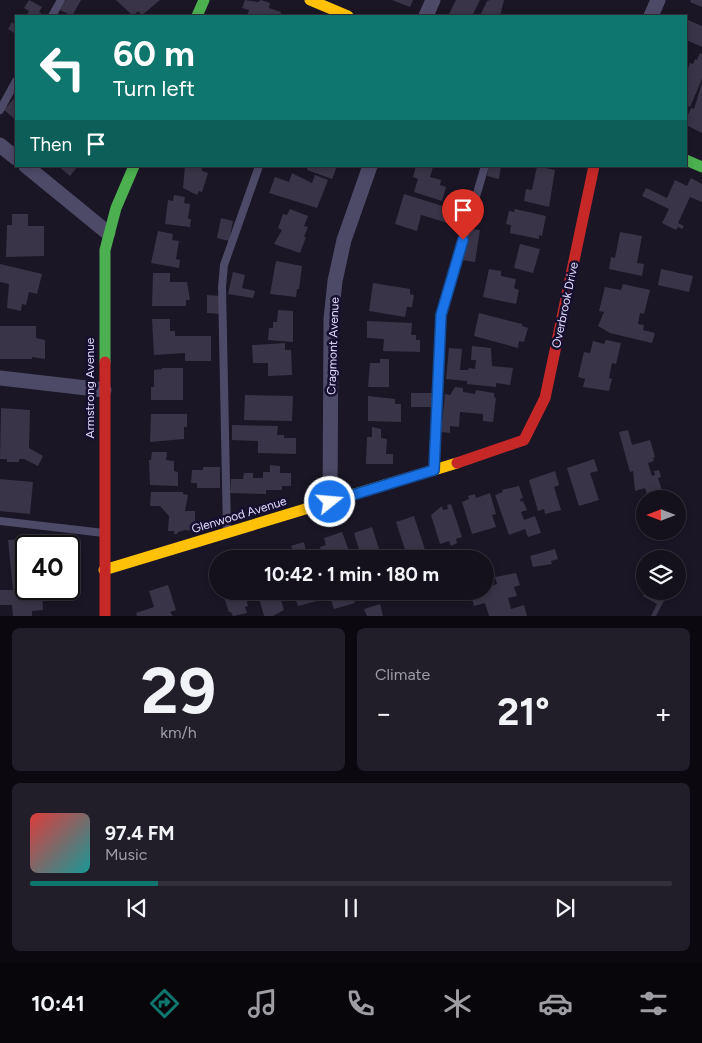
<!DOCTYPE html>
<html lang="en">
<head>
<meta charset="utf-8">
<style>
  :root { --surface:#14101c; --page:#211e29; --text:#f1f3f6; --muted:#9d9da3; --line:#33303b; --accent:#0f766e }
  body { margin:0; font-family:Figtree,sans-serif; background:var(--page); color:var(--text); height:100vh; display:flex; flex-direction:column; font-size:19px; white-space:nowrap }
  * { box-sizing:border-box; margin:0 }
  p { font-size:16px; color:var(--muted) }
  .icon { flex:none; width:28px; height:28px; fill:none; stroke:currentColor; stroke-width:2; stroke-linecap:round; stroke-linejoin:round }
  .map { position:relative; height:616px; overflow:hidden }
  .panel { display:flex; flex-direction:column; gap:12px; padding:12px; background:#0b090f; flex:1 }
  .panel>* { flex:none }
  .banner { position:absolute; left:15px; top:15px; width:672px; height:152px; border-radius:0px; box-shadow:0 2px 8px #0003,0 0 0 1px var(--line); background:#0f766e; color:#fff; overflow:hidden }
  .needle { width:32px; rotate:270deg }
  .controls { position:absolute; left:636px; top:490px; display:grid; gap:10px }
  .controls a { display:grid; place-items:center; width:50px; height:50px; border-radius:50%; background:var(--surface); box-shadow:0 2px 8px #0003,0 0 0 1px var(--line); font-size:25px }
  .speed { position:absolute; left:15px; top:535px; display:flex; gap:10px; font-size:25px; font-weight:700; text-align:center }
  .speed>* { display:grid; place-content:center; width:65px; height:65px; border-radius:50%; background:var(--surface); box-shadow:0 2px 8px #0003,0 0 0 1px var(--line); line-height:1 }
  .speed .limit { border:2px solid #111; border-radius:8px; background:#fff; color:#111 }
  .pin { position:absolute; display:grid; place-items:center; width:42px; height:42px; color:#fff; margin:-51px -21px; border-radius:50% 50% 50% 0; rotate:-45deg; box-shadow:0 0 5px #0007 }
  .pin .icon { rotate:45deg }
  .me { position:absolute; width:55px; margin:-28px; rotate:73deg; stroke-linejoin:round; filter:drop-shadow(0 0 4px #0008) }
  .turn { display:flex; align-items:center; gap:18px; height:105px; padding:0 15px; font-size:22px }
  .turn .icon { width:65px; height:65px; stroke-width:2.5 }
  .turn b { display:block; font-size:35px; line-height:42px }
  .then { display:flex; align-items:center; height:48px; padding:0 15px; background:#0003; gap:10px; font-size:19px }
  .big { font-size:38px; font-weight:700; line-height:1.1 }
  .panel .card { flex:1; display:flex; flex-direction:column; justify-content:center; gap:8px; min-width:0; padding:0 18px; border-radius:8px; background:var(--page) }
  .panel .dial { align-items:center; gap:0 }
  .dial b { font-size:65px; line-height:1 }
  .song { display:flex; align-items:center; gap:15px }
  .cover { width:60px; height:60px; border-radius:8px; background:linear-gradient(135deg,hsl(0 70% 55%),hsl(180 70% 35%)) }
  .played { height:5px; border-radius:2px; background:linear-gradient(90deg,var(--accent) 20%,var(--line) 20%) }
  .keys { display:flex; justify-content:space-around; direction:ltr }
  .heat { display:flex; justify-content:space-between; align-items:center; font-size:28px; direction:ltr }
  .panel .tiles { flex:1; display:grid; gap:12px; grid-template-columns:1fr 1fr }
  .card:last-child { grid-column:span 2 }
  .trip { position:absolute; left:209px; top:550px; width:285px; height:50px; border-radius:25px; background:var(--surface); box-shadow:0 2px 8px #0003,0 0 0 1px var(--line); font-weight:700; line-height:50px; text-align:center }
  .tabs { display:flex; height:80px; justify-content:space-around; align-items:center; background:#08060b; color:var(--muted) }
  .tabs .icon { width:35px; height:35px }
  .tabs .current { color:var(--accent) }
  .tabs b { font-size:22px; color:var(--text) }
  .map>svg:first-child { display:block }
  .building { fill:#393447 }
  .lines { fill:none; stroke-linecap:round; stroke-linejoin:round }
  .lane { stroke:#4d4a67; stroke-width:8 }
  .street { stroke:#4d4a67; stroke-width:15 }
  .fast { stroke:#4caf50; stroke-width:11 }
  .slow { stroke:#ffc107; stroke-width:11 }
  .jam { stroke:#c62828; stroke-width:11 }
  .route-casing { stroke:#114b97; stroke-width:12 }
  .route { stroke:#1a73e8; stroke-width:9 }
  .labels { text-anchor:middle; stroke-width:5; stroke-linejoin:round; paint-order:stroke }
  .street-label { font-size:12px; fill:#e1dbff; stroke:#160f2d }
</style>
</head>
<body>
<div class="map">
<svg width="702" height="616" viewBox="0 0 702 616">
  <rect width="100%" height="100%" fill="#1a1626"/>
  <path class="building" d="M29 0 42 7 39 12 44 15 43 16H26L29 11 24 8Z
    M66 0H81L72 16 60 10Z
    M116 0H160L142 15 138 11 133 16Z
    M245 0 258 2 261 0 270 3 269 8 281 12 280 16H247L249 10 242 8Z
    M392 0H413L410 7Z
    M456 0H480L472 16H448Z
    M490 0H504L500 16H480L487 1Z
    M691 0H702V7L690 2Z
    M16 20V30L14 33 8 29 12 22 14 24Z
    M688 20 702 26V47L686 40Z
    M700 53 702 54V79L690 107 686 105V74L690 63 693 64 695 59 697 60Z
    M702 83V133L686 125V119L691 108 694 109Z
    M16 96V120L4 110Z
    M58 166H78L70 176Z
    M185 166H202V171L208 173 202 192 199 191 197 195 183 188Z
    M308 166H337L332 179 307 170Z
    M416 166 433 167 430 177 441 180 440 185 446 187 442 201 414 192 418 179 413 177Z
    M489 166H501L499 179 487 176Z
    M537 166 555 170 549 207 524 201 526 189 532 190Z
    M292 173 312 183 315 175 328 180 317 208 269 193 275 177 289 182Z
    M691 178 702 184V202L690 197 678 223 684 226 682 229 678 227 676 230 662 223 669 209 642 196 646 188 667 198 675 180 687 186Z
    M404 194 465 213 461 227 421 215 417 231 395 224Z
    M174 195 185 197 184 203 190 204 188 219H191L190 227 165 224 168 200 173 201Z
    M290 209 308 216 304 226 308 227 304 237H306L300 253 274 244 282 230 278 228 283 214 287 215Z
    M515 209 546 216 542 236 539 235V239L510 233 511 225 506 224 509 211 514 212Z
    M12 214H28V226H44V256L6 257 7 225H12Z
    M221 218 233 221 229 241 217 238Z
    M471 229 480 230 475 262 462 260 465 243Z
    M158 231 173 234 172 240 179 241 176 259 180 260 179 268 151 263Z
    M620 232 642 236 637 263 644 264 642 276 609 269 611 257 615 258Z
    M520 244 540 249 533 273 514 268Z
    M276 261 302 266 299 289H297L296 297 270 294Z
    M0 264 42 274 37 294 29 292 26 305 22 304 21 311 7 308 9 284 0 282Z
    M489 269 501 271V276L516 279 514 288 519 290 516 304 483 297Z
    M661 269 693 276 689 292 658 285Z
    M233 272 245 275 242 288 255 291 253 298 228 294Z
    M153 273H170V282H187L190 300H186V306H152Z
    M373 283 410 289V294L414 295 412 307H407L405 317 369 311Z
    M623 284 650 290 644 314 640 313 638 324 644 325 643 330 655 333 652 343 610 333 598 326 604 312 599 311 605 287 621 290Z
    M207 295 222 296 221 314 207 313Z
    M278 310 293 311V342L268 340 269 328H273V322H277Z
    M479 313 522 324V326L528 328 524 342 519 341 518 348 474 336Z
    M152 319H170V331H175V336H211V361H185V353L154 355Z
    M367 321 412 323 411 335H416V340H420V352L383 351 384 339 367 338Z
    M0 326H36V338L45 340V359L32 357V359H0Z
    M606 340 621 343 616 364 612 363 609 378 612 379 609 391 583 387 585 379 578 377 584 352 590 353 593 341 604 344Z
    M285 343V350H291L292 375 268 376V363H253L252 345Z
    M472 346 491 348 492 366 513 368 510 385 496 383V387L467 384V381L446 379 449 348 462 349 460 370H468L469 368 475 369 476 360H471Z
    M380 359H389V387H368L370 363H380Z
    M162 368H183V400H151V387H154V370L162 369Z
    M455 387 463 388V392L475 394 476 390 494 393V397L496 398 493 422 483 421V414L460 412 459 427 450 426V433L441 432 445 394 450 395Z
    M411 393H433V407H411Z
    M245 395 293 396 292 421 244 420Z
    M368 396 395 399V404H401V422L368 421Z
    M1 408 30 410 29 448 43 456 38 466 24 459H19V462H7V459H0Z
    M151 414H187V427H184V439L150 442Z
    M232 425 278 426 277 435H284V438H296V454L258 453V441L232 440Z
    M372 427 381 429V438L387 439 386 454H393V464H366L367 437H372Z
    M628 430 632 445 650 440 655 457 653 458 654 461 648 463 652 476 655 475 654 471 659 470 661 477 658 478 663 494 648 498 645 488 635 491 633 471 630 472 619 432Z
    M152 452H167L166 460 174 461V471L178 472V486L150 485 149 460H151Z
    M594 459 598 471 590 473 599 500 579 506 567 468Z
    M270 465 280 466V473H291V486H282V490H266V494L230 493 231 479H243L244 473H253V478H263V472H270Z
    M203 467H220V488H197V483H191L192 470H203Z
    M555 471 559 485 554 487 561 510 545 514 544 509 538 511 529 480Z
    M0 479 33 482 30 514 0 511Z
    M519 486 523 498 520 499 521 502 523 501 527 510 521 512 524 520 535 516 541 533 528 537 525 529 509 535 495 495 503 492 502 490Z
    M151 492H183V494L188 495 185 511H195V531L185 530 178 532 177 534H174V531H168L169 516 160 506H150Z
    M490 493 496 514 492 515 496 527 472 534 462 502 469 499 468 496 475 494 476 498Z
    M451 504 462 537 456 539 457 543 451 546 449 541 440 544 431 515 442 506 443 510 448 509 447 505Z
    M414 516 428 559H408L396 522Z
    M372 527 382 558 386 557 387 559H362L354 533Z
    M342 532 352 559H323L320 547 326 545 324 538Z
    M34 539V546H26V589H42L43 610 32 611V616H13L12 605H0V590H13L8 540Z
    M304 542 306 551 313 549 316 558 287 559 285 554 293 551 291 546Z
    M555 549 558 559 551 561 552 564 533 567 530 556Z
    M516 573 520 585 514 587 517 596 508 598 511 609 524 605 527 616H489L485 603 474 606 470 591H485V588L497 584 495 577Z
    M168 585 176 610 170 612 173 616H137L136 613 154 607 149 591Z
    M222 591H244L248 606 245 607 247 613 233 616 231 612H229Z
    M257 591H278L284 610 273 616H264Z
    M293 591H327L329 598 298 606Z
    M352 591 355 603 334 609 330 597Z
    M646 591H660L667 595 656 616H651L657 604 643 596Z
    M380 604 383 616H367L364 609Z"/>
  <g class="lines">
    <path class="lane" d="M52 16 61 0
      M0 110 16 81
      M435 468 441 315 485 166
      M0 521 104 533
      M227 531 222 287 224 265 259 166"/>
    <path class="street" d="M426 16 433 0
      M651 16 658 0
      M0 145 16 158
      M26 166 108 233
      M0 378 104 390
      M330 502 331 319 335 281 344 240 370 166"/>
    <path class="fast" d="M197 16 204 0
      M686 160 702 167
      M105 362V250L116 208 134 166"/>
    <path class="slow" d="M310 0 348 16
      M104 570 457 463"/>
    <path class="jam" d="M105 362V616
      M457 463 524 440 545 398 594 166"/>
  </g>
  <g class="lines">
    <defs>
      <path id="route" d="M330 502 434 470 441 315 463 240"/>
    </defs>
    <use href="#route" class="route-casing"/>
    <use href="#route" class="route"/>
  </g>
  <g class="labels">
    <g class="street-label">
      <text transform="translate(565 305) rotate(-78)" y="4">Overbrook Drive</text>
      <text transform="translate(333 346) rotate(-88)" y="4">Cragmont Avenue</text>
      <text transform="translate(90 388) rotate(-90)" y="4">Armstrong Avenue</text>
      <text transform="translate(239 515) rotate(-17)" y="4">Glenwood Avenue</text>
    </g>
  </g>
</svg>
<div class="controls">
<a><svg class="needle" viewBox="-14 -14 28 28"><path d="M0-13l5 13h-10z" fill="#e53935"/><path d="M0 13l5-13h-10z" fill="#9d9da3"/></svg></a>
<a><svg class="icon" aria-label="layers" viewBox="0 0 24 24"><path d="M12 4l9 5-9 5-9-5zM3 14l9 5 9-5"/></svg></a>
</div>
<div class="speed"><div class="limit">40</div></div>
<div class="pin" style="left:463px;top:240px;background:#d93025"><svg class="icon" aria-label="arrive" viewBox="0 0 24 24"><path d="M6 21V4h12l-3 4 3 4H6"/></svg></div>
<svg class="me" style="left:330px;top:502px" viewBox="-20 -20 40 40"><circle r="17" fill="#1a73e8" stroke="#fff" stroke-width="3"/><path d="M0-11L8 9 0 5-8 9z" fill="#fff"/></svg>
<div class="trip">10:42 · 1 min · 180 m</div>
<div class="banner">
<div class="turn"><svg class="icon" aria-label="left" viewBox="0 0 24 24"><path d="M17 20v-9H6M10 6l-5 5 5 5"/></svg><div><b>60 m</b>Turn left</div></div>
<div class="then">Then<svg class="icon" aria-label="arrive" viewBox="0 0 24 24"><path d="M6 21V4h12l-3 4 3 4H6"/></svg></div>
</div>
</div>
<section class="panel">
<div class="tiles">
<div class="card dial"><b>29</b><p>km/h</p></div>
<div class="card"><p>Climate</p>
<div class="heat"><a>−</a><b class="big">21°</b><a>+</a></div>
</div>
<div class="card">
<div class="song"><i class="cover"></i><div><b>97.4 FM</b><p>Music</p></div></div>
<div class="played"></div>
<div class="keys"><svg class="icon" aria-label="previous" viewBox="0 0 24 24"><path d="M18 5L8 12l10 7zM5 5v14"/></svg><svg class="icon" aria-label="pause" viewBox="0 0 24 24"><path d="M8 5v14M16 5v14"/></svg><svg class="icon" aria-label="next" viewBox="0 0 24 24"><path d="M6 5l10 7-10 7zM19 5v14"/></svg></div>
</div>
</div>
</section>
<nav class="tabs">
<b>10:41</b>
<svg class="icon current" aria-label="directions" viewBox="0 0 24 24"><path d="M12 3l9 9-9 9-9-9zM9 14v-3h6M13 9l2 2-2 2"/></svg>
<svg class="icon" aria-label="music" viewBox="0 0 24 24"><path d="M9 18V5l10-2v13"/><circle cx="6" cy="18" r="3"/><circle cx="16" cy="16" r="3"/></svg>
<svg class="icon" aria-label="phone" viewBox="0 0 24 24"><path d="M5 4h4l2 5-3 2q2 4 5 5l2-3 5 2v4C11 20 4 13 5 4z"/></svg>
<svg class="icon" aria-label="climate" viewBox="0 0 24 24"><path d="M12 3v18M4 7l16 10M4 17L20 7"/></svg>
<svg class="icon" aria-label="car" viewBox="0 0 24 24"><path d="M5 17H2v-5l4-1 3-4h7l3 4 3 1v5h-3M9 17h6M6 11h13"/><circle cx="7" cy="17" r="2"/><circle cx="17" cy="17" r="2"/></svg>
<svg class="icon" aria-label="filters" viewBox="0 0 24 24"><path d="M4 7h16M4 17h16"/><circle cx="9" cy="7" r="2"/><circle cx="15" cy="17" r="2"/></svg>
</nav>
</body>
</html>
